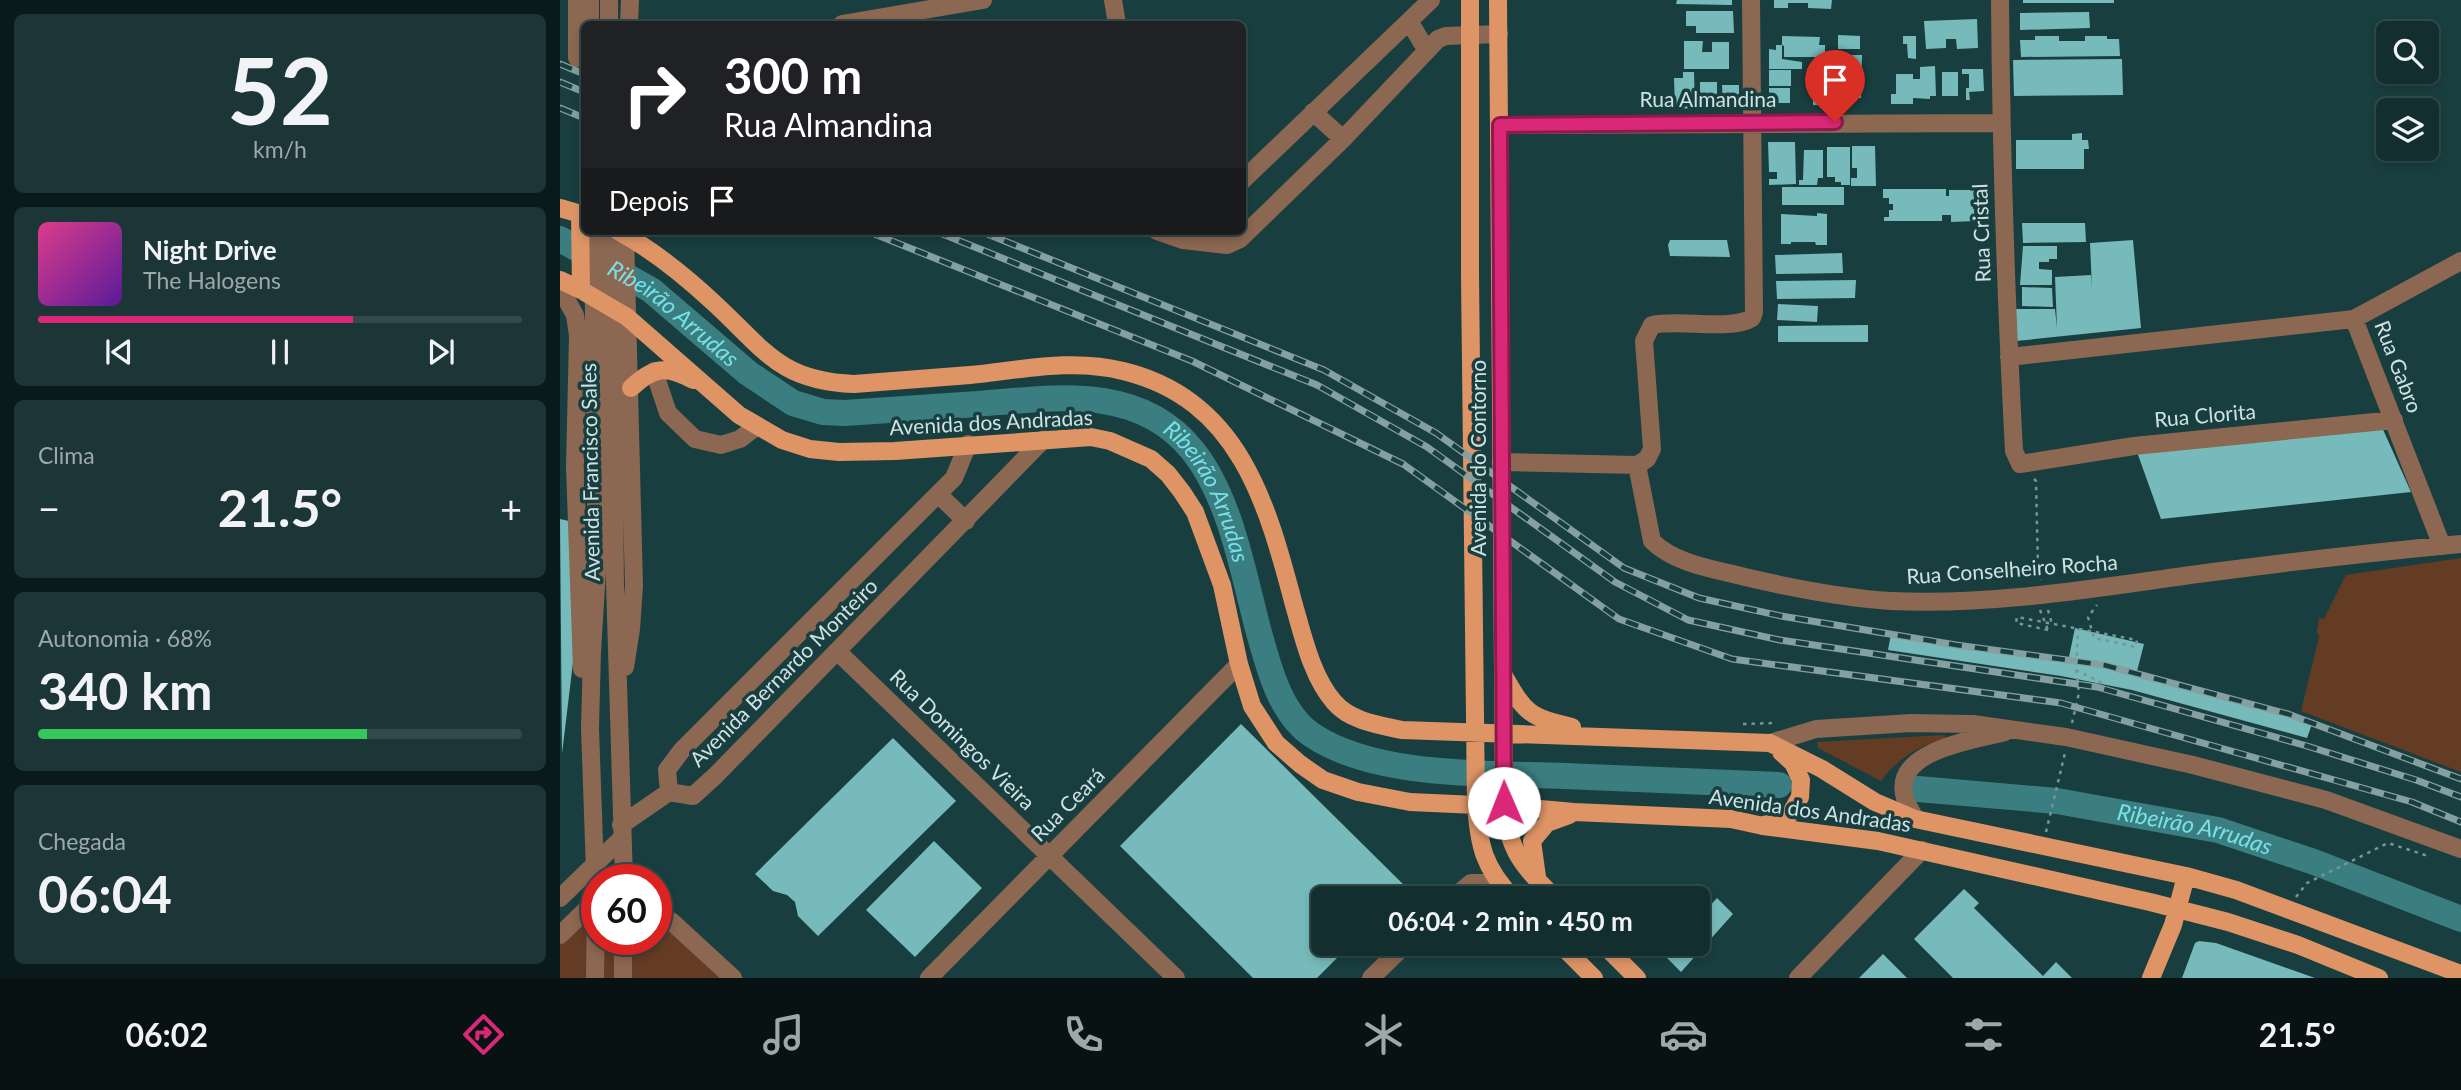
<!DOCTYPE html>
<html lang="pt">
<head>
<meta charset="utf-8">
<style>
  :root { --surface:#132e2f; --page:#1c3637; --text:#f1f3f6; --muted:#9da8aa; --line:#324a4b; --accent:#db2777 }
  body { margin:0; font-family:Lato,sans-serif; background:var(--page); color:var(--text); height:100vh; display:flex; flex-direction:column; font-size:26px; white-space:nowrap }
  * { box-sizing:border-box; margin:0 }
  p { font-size:23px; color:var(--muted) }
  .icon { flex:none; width:38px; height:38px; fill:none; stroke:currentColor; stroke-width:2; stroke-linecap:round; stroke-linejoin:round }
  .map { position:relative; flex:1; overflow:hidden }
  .drawer { display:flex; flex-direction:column; gap:14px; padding:14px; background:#0a191a; width:560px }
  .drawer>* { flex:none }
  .guide { position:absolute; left:21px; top:21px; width:665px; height:214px; border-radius:10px; box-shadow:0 4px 10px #0003,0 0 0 2px var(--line); background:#202124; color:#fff; overflow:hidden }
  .fabs { position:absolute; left:1816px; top:21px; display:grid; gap:14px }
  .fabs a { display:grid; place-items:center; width:63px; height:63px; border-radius:10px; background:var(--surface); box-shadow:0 4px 10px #0003,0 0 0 2px var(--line); font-size:35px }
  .speed { position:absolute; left:21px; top:864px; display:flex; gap:14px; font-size:35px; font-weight:700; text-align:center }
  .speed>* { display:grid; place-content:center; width:91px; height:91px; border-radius:50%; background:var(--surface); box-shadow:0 4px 10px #0003,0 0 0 2px var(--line); line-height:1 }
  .speed .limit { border:10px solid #d22; background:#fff; color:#111 }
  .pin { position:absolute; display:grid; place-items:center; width:60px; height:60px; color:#fff; margin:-72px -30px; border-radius:50% 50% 50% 0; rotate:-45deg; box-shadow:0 0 7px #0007 }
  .pin .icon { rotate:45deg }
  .me { position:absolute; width:77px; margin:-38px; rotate:359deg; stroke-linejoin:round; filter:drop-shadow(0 0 5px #0008) }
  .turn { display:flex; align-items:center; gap:24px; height:147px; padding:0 28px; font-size:32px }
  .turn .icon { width:91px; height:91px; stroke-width:2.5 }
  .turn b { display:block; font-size:49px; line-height:60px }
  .then { display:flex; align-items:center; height:66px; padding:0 28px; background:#0003; gap:14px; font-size:26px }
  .big { font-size:52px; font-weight:700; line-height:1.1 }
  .drawer .card { flex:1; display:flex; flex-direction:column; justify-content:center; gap:10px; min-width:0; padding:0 24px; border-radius:10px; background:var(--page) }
  .drawer .dial { align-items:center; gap:0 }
  .dial b { font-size:91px; line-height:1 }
  .song { display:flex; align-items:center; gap:21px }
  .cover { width:84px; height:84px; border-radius:10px; background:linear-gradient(135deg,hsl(330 70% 55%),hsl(270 70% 35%)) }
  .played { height:7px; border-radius:4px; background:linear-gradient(90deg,var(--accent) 65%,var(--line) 65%) }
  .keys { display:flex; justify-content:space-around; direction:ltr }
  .heat { display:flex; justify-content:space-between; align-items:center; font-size:38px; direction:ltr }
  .charge { height:10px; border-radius:5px; background:linear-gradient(90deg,#34c759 68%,var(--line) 0) }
  .trip { position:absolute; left:751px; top:886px; width:399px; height:70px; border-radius:10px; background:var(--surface); box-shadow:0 4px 10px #0003,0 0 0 2px var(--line); font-weight:700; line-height:70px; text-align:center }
  .dock { display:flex; height:112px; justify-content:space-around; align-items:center; background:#081213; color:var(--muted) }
  .dock .icon { width:49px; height:49px }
  .dock .current { color:var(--accent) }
  .dock b { font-size:32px; color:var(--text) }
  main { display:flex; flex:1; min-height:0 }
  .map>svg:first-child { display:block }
  .green { fill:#643c23 }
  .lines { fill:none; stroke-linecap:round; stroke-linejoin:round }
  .river { stroke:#3a7e81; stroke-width:26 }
  .building { fill:#76babc }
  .path { stroke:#799596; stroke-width:2.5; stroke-dasharray:3.5 5; stroke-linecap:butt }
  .minor { stroke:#8c6751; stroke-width:18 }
  .major { stroke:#df9466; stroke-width:18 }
  .rail-casing { stroke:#86a0a1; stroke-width:7 }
  .rail { stroke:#193e3f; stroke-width:4.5; stroke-dasharray:13; stroke-linecap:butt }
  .route-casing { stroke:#8e194d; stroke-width:18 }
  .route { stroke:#db2777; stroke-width:12 }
  .labels { text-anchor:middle; stroke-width:7; stroke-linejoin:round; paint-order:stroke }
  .street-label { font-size:21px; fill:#cee2e3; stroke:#193e3f }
  .water-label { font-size:23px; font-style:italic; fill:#77e2e6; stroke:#193e3f }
</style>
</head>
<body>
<main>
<section class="drawer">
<div class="card dial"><b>52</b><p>km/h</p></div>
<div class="card">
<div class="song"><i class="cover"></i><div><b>Night Drive</b><p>The Halogens</p></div></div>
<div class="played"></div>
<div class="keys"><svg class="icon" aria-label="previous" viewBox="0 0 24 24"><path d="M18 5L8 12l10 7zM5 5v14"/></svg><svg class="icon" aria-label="pause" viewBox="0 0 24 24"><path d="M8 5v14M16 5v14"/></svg><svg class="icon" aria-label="next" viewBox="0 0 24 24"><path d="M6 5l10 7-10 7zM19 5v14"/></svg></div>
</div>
<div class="card"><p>Clima</p>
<div class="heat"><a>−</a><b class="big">21.5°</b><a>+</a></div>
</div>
<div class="card"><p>Autonomia · 68%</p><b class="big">340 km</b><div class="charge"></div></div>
<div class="card"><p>Chegada</p><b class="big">06:04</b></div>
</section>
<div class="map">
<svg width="1901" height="978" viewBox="0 0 1901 978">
  <rect width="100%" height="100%" fill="#193e3f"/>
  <path class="green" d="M1901 558V772L1741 711 1759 637 1757 632 1759 618 1764 619 1786 575Z
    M1385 735V739C1359 745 1337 759 1321 781L1258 748 1257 742Z
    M37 889V940H96V895L183 978H0V924Z"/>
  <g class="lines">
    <g class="river">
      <path id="s1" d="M0 239 91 290 188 373 233 403 263 412 285 413C330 410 374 407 418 404 494 398 579 383 633 451 670 497 683 572 698 629 708 664 719 713 752 735 816 778 929 773 1005 776 1077 779 1148 782 1219 785"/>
      <path id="s2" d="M1358 789 1497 801 1658 830 1754 862 1901 919"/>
    </g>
  </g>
  <path class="building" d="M1117 0H1172V5L1116 4Z
    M1214 0H1272L1271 9 1248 8V3H1228V8H1214Z
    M1463 0H1554V3H1463Z
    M1126 11H1173L1174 33H1136V26H1126Z
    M1529 12 1530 28 1460 30V13Z
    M1417 19 1418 48 1397 49 1396 39H1386V48L1366 49 1364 21Z
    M1278 35 1300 36V49H1278Z
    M1222 36 1260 37 1259 45H1265V53H1275V70L1255 69V57H1224V46L1222 45V59L1242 62V69H1209V49L1216 50V45H1222Z
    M1343 36H1356V59L1348 58 1347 44H1343Z
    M1475 36H1499V41H1525V36H1547V39H1559L1560 56 1461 57 1460 40H1475Z
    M1124 41H1143L1142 52H1152V42H1169V69H1124Z
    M1284 55H1302L1301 98H1278V84H1284V74H1291V71H1284Z
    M1562 59 1563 95 1454 96 1453 60Z
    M1375 66 1376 96H1370V99L1353 98V104H1331V94H1336V74H1353V79H1360V67Z
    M1402 69H1423L1424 91 1409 92 1410 100H1406V88H1409V74H1402Z
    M1209 70H1231V86H1209Z
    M1253 71 1275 72V84H1268V105H1253Z
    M1123 72H1134L1135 108 1115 109 1114 78H1123Z
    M1382 72H1398V96H1382Z
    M1140 82H1157V104H1140Z
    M1162 85H1179V108H1163Z
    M1209 88H1230V103H1209Z
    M1522 133V140H1528L1529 149H1524V169H1456V140H1512V134Z
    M1208 142H1235L1236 184 1209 185V179H1217V172H1209Z
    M1292 146H1315L1316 186H1291V178H1297V168H1292Z
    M1267 147H1290V185H1281V182H1275V177H1267Z
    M1244 150H1263V178H1258L1257 185H1239V180H1243Z
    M1222 187H1284V205H1222Z
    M1323 189H1386V196H1389V190H1417V204H1413V209H1417V221L1391 222V215H1382V221H1324V217H1329V210H1333V204H1329V198H1323Z
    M1257 213 1267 214V245H1256L1255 242H1231V244H1221V214L1257 216Z
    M1462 223H1525L1526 242 1463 243Z
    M1110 240H1167L1170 257 1110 256 1108 245Z
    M1573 240 1581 328 1456 341 1455 309H1495L1497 328 1495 277 1531 275 1532 289 1530 243Z
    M1463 246H1497V259H1489V262H1479V269L1492 270V285H1460Z
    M1282 253 1283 273 1216 274 1215 255Z
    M1296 280 1295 298 1217 299 1216 281Z
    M1462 287 1492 288 1493 307 1462 306Z
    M1218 304 1258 306 1257 322 1217 320Z
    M1308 325V342H1218V326Z
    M1821 425 1851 492 1601 519 1577 452Z
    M0 519 9 521 14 654 2 754Z
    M1515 628 1584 644 1576 675 1752 724 1747 738 1572 690 1501 676 1328 650 1331 634 1508 662Z
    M681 724 847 888 837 898H763V943H792L757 978H693L560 846Z
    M333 738 396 801 258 936 238 916 235 902 227 895 213 891 195 874Z
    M374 841 422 888 355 957 306 910Z
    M1404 889 1419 903 1414 908 1483 976 1496 962 1512 978H1393L1354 939Z
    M1157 898 1173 914 1121 972 1104 955 1115 943H1138V919Z
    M1639 941 1656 943 1755 978H1622L1635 943Z
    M1323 954 1347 978H1299Z"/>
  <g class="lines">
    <path class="path" d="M1474 479 1476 481 1478 570 1481 580
      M1480 610 1488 630
      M1488 610 1492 624
      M1488 630 1456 623 1457 617 1577 640 1576 647 1534 638 1528 617 1537 605
      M1516 670 1542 683
      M1512 723 1519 693 1516 670 1518 629
      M1183 724 1215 723
      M1486 832 1505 753
      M1736 897 1747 883 1828 843 1865 855 1868 853"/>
    <path class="minor" d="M30 0V24
      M49 0V24
      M553 0 557 24
      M1440 0C1441 150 1446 300 1454 451L1460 464 1574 446 1834 420
      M849 21 867 51
      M69 24 70 0
      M282 24 423 0
      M17 58V0
      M753 112 783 139
      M940 125 1440 123
      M682 181 871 0
      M33 231 37 570 32 652 30 728 36 900 35 978
      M51 231 55 584 64 880
      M597 231 623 240
      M632 231 623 240 667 245 680 239 783 139 878 39 886 36 939 34
      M0 288 15 315 18 336 15 466 22 669
      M1449 357 1794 319
      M94 371 108 413 135 439 161 445 180 439 197 426
      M408 444 394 478 122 750 107 770 109 792 133 796 155 776 484 439
      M941 462 1077 465
      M1077 465 1092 541C1115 564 1154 569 1185 577 1232 588 1283 598 1331 601 1439 606 1547 586 1653 572 1736 561 1818 552 1901 544
      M1077 465 1087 459 1092 449 1084 341 1092 325C1120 319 1171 331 1192 318L1194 312 1191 0
      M378 494 406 521
      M1882 546 1794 319 1901 261
      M278 652 616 978
      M65 667 71 629 74 586 65 235
      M1210 743 1256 729 1351 723 1413 724 1506 737 1633 765 1766 800 1901 849
      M1355 819C1352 812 1347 805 1345 798 1331 750 1415 740 1445 732
      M61 825 109 792
      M0 898 62 838
      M893 898 911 883H938
      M96 915 111 921 173 978
      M0 935 37 899
      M63 978V940
      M369 978 679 664
      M811 978 847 943
      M1238 978 1362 850"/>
    <path class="major" d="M910 0V276L916 805C919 846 924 868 953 898
      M938 0 944 803C948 851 962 865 995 898
      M0 208 24 215
      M20 213 21 290
      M58 231C93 250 125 276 154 303 204 349 219 381 294 384 333 381 372 378 410 375 461 370 513 358 563 371 679 399 707 503 734 605 743 636 752 677 774 702 790 721 819 725 842 730L1210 743 1262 769 1315 802 1355 819 1626 876 1676 890 1901 974
      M0 280 21 290 67 317 179 415 222 440 250 449 279 452 335 451 531 437 550 441 591 459 608 474 622 492 635 512 662 585 679 664 692 706 716 743 740 764 763 780 798 792 850 802 916 805 944 803 959 807 1014 812 1171 819 1203 826 1318 841 1590 902 1668 922 1738 945 1819 978
      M71 388C93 367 106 365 133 380
      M944 676C965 713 969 717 1012 727
      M1203 826 1231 813 1240 797 1241 780 1233 763 1221 752
      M977 877 972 841 987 823 1009 815
      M999 943 1034 978
      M1042 943 1077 978
      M1591 978 1613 925 1626 876"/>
    <defs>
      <path id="rail" d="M0 64 24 74
        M0 82 24 92
        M0 108 24 118
        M307 231 632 361 843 464 1059 619 1172 659 1501 703 1852 802 1901 822
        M375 231 757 385 867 447 1055 582 1128 620 1220 640 1537 687 1747 746 1856 780 1901 797
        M420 231 764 370 876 433 1064 568 1139 598 1221 616 1396 645 1544 665 1728 714 1901 779"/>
    </defs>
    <use href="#rail" class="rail-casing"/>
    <use href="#rail" class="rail"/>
  </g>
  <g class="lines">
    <defs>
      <path id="route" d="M944 803 940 125 1275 122"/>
    </defs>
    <use href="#route" class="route-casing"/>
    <use href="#route" class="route"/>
  </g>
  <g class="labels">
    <g class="street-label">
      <text x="1148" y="107">Rua Almandina</text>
      <text transform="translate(1422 233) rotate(-92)" y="7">Rua Cristal</text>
      <text transform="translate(1838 367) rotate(69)" y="7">Rua Gabro</text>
      <text transform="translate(1645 416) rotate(-5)" y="7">Rua Clorita</text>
      <text transform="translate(431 423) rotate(-3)" y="7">Avenida dos Andradas</text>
      <text transform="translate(919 458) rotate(-90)" y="7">Avenida do Contorno</text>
      <text transform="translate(31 472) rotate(-91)" y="7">Avenida Francisco Sales</text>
      <text transform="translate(1452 570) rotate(-4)" y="7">Rua Conselheiro Rocha</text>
      <text transform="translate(224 673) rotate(-45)" y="7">Avenida Bernardo Monteiro</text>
      <text transform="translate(402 740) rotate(44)" y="7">Rua Domingos Vieira</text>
      <text transform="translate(508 805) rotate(-45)" y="7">Rua Ceará</text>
      <text transform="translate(1250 811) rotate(8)" y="7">Avenida dos Andradas</text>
    </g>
    <g class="water-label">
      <text dy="8" stroke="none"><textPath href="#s1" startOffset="136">Ribeirão Arrudas</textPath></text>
      <text dy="8" stroke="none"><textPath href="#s1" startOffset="746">Ribeirão Arrudas</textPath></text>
      <text dy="8" stroke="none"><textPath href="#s2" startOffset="280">Ribeirão Arrudas</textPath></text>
    </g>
  </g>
</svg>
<div class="fabs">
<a><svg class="icon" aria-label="search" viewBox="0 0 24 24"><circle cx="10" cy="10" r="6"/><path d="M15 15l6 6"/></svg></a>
<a><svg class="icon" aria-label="layers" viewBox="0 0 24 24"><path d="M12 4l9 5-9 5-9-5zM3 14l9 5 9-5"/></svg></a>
</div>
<div class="speed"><div class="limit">60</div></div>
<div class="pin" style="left:1275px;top:122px;background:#d93025"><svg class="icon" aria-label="arrive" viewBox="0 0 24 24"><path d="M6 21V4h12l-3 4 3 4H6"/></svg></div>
<svg class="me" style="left:944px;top:803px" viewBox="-20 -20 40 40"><circle r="19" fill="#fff"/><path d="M0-13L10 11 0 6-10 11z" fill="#db2777"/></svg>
<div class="trip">06:04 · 2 min · 450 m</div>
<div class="guide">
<div class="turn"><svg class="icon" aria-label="right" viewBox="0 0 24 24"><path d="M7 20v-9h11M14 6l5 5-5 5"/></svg><div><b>300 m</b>Rua Almandina</div></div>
<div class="then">Depois<svg class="icon" aria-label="arrive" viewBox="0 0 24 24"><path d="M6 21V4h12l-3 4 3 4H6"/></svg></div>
</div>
</div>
</main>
<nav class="dock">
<b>06:02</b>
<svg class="icon current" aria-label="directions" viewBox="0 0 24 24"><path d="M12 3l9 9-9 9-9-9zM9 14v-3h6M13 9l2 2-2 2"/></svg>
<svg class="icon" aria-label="music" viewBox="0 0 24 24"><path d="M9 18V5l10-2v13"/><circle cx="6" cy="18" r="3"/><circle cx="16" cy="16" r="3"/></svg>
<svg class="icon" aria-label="phone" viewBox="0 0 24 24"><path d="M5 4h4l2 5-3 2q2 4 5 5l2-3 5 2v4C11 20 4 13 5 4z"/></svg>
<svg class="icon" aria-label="climate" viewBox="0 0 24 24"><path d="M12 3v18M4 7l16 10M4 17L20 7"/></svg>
<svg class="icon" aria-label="car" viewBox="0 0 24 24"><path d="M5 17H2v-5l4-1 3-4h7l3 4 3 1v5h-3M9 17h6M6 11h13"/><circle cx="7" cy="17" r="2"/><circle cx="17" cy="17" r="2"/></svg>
<svg class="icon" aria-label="filters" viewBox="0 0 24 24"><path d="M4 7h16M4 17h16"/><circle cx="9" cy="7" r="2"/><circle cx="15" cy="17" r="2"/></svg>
<b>21.5°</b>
</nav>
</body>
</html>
